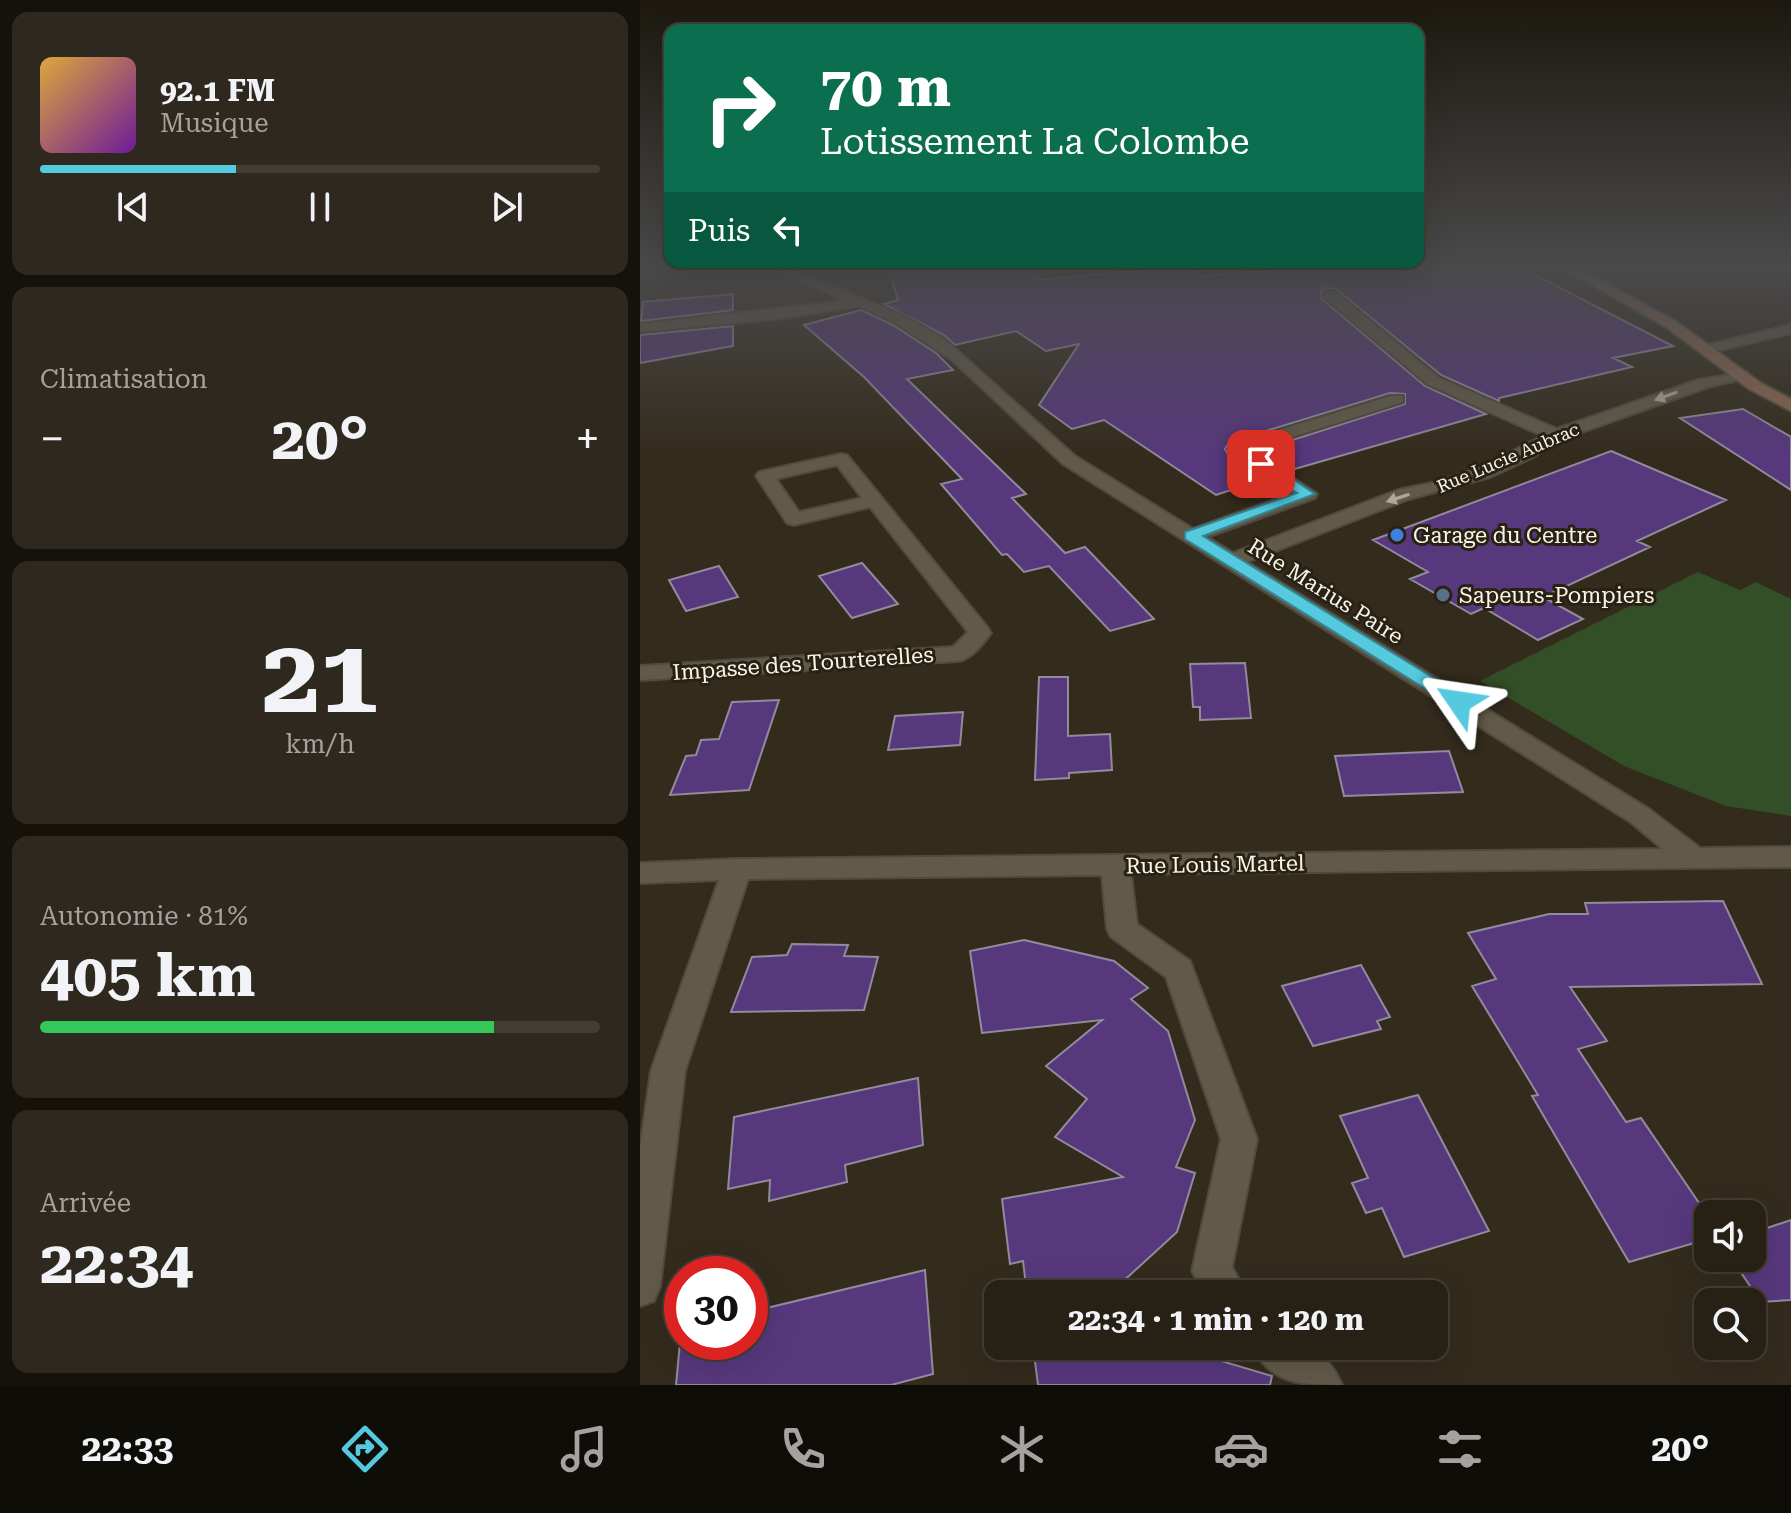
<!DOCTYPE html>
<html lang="fr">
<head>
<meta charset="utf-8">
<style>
  :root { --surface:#262015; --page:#2e281e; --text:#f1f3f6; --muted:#a4a3a0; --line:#423e34; --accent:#55cadf }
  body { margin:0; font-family:"Roboto Serif",serif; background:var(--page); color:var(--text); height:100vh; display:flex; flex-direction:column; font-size:30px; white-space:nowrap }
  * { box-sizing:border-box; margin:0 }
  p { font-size:26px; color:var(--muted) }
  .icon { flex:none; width:44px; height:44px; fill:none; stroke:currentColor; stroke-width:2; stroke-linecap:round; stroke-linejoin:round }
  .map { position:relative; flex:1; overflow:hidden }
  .sheet { display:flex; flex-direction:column; gap:12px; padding:12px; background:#15120c; width:640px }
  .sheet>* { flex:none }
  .banner { position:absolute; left:24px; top:24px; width:760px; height:244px; border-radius:16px; box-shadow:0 8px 32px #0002,0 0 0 2px var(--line); background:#0b6e4f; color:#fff; overflow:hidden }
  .buttons { position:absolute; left:1054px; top:1200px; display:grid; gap:16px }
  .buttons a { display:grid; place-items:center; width:72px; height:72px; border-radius:16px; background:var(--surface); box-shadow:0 8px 32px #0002,0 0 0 2px var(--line); font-size:40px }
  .speed { position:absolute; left:24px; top:1256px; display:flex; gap:16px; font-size:40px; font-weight:700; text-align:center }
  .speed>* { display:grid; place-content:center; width:104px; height:104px; border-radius:50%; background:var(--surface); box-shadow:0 8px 32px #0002,0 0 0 2px var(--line); line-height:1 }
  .speed .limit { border:12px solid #d22; background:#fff; color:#111 }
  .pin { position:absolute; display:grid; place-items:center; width:68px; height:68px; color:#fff; margin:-34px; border-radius:16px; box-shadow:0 4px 12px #0006 }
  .me { position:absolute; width:88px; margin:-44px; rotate:302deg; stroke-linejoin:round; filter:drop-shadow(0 0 6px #0008) }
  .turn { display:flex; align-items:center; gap:28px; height:168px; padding:0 24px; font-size:36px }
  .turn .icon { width:104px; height:104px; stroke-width:2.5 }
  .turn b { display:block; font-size:56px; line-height:68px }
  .then { display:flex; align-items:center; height:76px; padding:0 24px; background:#0003; gap:16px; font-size:30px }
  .big { font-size:60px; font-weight:700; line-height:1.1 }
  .sheet .card { flex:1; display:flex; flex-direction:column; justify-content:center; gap:12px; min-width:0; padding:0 28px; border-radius:16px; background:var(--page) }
  .sheet .dial { align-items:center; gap:0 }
  .dial b { font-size:104px; line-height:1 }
  .song { display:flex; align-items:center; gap:24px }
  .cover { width:96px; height:96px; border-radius:12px; background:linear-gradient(135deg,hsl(40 70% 55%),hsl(280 70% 35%)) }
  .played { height:8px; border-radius:4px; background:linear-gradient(90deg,var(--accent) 35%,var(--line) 35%) }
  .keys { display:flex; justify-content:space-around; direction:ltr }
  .heat { display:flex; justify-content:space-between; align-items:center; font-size:44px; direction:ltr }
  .charge { height:12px; border-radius:6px; background:linear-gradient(90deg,#34c759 81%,var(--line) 0) }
  .trip { position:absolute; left:344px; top:1280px; width:464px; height:80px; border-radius:16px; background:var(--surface); box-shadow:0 8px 32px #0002,0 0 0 2px var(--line); font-weight:700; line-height:80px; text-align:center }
  .menu { display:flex; height:128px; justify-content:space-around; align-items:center; background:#0f0d08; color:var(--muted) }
  .menu .icon { width:56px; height:56px }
  .menu .on { color:var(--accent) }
  .menu b { font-size:36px; color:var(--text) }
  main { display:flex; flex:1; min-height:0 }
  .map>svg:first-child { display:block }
  .green { fill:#334f27 }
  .building { fill:#57387d; stroke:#918b9d; stroke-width:2 }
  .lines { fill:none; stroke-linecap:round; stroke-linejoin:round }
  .minor-casing { stroke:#504a3d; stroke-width:4 }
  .secondary-casing { stroke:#504a3d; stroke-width:4 }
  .minor { fill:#625a49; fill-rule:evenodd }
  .secondary { fill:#8a6650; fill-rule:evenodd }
  .oneway { fill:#aea79a }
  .route { fill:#55cadf; stroke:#378391; stroke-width:2 }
  .shop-dot { fill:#3f7fe0; stroke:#292213; stroke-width:3 }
  .service-dot { fill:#5c6f8a; stroke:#292213; stroke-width:3 }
  .labels { text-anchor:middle; stroke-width:6; stroke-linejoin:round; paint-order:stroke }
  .far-street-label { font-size:18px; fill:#f9f4ea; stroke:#292213 }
  .poi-label { font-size:22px; fill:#f9f4ea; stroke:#292213; text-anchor:start }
  .street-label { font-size:22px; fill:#f9f4ea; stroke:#292213 }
</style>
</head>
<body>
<main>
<section class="sheet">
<div class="card">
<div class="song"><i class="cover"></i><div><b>92.1 FM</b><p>Musique</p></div></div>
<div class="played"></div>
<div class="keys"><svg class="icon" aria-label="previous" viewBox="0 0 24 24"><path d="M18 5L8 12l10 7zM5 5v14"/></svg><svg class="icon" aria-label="pause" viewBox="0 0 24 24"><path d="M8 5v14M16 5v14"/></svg><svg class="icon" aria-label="next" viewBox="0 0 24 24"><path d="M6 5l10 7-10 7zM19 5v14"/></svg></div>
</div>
<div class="card"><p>Climatisation</p>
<div class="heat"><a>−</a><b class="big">20°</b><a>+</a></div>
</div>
<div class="card dial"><b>21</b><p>km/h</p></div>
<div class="card"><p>Autonomie · 81%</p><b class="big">405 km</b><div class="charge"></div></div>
<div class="card"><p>Arrivée</p><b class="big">22:34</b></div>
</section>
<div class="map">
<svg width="1151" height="1385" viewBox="0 0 1151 1385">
  <rect width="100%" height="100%" fill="#332b1c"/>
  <path class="green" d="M1058 572 1100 590 1116 582 1151 599V816L1086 806 984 766 840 681Z"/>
  <path class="building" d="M247 266H398V280L549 266H554L562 276 646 269 644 266H878L1033 346 973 358 992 367 859 398V401L801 375 696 289 684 288 681 291 682 299 785 386 846 414 648 471 618 451 765 404V394L750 393 590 442 585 449 589 455 625 479 576 495 464 420 432 429 399 405 439 344 406 351 376 331 315 345 304 335 244 304 258 300Z
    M93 294V310L1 321 3 302Z
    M221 310 253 325 296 353 313 370 267 379 386 494 372 498 425 553 445 547 514 619 470 631 409 566 384 572 367 554 362 555 301 484 322 479 224 377 164 325Z
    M93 326V346L0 363V335Z
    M1103 409 1151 437V490L1040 418Z
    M971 451 1086 500 997 541 1010 547 903 597 943 619 898 640 844 608 831 614 770 579 788 572 733 540Z
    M222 563 258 604 212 618 179 576Z
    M79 566 98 597 46 611 29 580Z
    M605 663 611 718 560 720V707H553L550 664Z
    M399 677H428V736L470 734 472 770 429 773V778L395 780Z
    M139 700 109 790 30 795 46 756 56 755 61 740 79 739 92 702Z
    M323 712 320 745 248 750 255 716Z
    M809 751 823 792 704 796 695 756Z
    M1083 901 1122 984 930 987 967 1041 938 1049 986 1122 1001 1118 1068 1216V1239L989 1262 892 1096 898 1095 832 986 856 979 828 933 909 914H948L945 903Z
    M384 940 474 961 508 988 491 999 528 1031 555 1120 536 1167 555 1173 537 1232 478 1286 479 1294H387L383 1261 370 1264 362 1199 483 1177 415 1137 447 1099 406 1066 462 1020 342 1033 330 951Z
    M152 944 208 945 204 956 238 957 224 1010 91 1012 112 957 147 955Z
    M721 965 750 1017 737 1021 741 1029 673 1046 642 986Z
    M278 1078 283 1145 205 1165 207 1182 129 1201 130 1180 88 1189 94 1117Z
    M778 1095 849 1231 764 1257 742 1208 726 1213 712 1183 728 1178 700 1116Z
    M1151 1220V1300L1121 1302 1091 1258H1112V1233Z
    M285 1270 293 1374 251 1385H36L40 1342H110V1312Z
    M393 1346H531L632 1376 630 1385H398Z"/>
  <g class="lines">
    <defs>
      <path id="minor" d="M130 266H146L264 316 303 338 435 456 553 529 653 493 591 453 588 449 591 445 751 396H763V402L611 450 677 494 675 498 567 537 593 553 758 490 796 482 837 469 903 436 787 384 684 297V291H694L799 378 917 429 1058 380 1107 372V378L1068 387 922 439 891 458 850 477 769 499 607 562 1009 809 1060 848 1151 847V867L491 874 497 924 550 961 617 1139 592 1267 607 1294H564L552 1271 581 1139 526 977 471 937 467 929 462 875 108 879 45 1071 20 1287 14 1301 0 1306V1148L11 1071 79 880 0 883V863L97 859 1023 849 989 821 423 464 312 360 254 322 219 306 143 318 0 332V324L204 301Z
        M1151 325V333L1068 353 1061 349 1063 346Z
        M201 454 207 455 348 628 351 633C343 644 332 658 319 661L0 680V666L313 647 328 632 230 507 154 525 147 523 116 476 119 472ZM197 465 222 498 159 512 136 479Z
        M612 1346C653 1346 684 1341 702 1385 662 1385 631 1385 612 1346Z"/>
      <path id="secondary" d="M920 266H935L1037 322 1121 383 1151 399V411L1109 389 1027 328Z"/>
    </defs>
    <use href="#minor" class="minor-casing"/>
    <use href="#secondary" class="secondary-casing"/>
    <use href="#minor" class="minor"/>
    <use href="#secondary" class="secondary"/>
  </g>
  <defs><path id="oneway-solid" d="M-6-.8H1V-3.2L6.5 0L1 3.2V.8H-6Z" transform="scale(2)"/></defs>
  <g class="oneway">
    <use href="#oneway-solid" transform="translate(1026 396) rotate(160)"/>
    <use href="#oneway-solid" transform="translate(758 498) rotate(162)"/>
  </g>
  <linearGradient id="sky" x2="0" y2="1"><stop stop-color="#1c180f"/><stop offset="0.58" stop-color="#4a4a4b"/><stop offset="1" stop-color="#4a4a4b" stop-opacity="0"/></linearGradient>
  <rect width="1151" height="460" fill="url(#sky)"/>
  <path class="route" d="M616 461H626L675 494 563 536 826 698 828 702 826 706H813L545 539V532L657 493 616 467Z"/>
  <circle class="shop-dot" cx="757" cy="535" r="8"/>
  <circle class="service-dot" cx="803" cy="595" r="8"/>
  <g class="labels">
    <g class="far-street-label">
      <text transform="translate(868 458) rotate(-23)" y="6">Rue Lucie Aubrac</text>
    </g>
    <g class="poi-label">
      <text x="773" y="543">Garage du Centre</text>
      <text x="819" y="603">Sapeurs-Pompiers</text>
    </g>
    <g class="street-label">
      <text transform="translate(686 591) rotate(32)" y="8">Rue Marius Paire</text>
      <text transform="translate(163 663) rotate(-4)" y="8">Impasse des Tourterelles</text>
      <text transform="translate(575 864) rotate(-1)" y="8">Rue Louis Martel</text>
    </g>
  </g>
</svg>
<div class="buttons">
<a><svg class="icon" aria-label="sound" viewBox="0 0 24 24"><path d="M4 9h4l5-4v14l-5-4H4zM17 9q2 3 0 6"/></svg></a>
<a><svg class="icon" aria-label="search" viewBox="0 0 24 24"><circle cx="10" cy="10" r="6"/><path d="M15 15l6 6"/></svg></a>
</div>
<div class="speed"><div class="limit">30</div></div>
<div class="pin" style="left:621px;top:464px;background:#d93025"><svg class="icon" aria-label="arrive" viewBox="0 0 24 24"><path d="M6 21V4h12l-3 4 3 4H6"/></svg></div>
<svg class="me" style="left:819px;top:702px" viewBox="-20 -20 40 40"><path d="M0-17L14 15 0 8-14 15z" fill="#55cadf" stroke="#fff" stroke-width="4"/></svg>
<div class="trip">22:34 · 1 min · 120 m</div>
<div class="banner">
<div class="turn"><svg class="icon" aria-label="right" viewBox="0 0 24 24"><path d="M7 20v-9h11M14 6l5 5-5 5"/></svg><div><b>70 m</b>Lotissement La Colombe</div></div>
<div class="then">Puis<svg class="icon" aria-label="left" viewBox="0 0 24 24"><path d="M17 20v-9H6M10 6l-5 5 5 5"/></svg></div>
</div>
</div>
</main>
<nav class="menu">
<b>22:33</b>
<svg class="icon on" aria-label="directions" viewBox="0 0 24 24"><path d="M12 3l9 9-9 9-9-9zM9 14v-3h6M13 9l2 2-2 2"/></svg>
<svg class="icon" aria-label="music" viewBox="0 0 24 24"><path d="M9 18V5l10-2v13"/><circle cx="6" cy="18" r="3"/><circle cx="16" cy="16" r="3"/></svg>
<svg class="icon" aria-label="phone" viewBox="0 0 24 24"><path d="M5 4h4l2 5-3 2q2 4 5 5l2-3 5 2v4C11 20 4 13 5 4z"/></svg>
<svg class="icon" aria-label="climate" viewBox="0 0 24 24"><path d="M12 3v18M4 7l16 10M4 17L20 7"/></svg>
<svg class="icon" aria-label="car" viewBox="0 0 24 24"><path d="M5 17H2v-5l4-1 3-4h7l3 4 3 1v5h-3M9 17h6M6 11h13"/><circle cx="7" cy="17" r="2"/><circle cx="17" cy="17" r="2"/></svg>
<svg class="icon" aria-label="filters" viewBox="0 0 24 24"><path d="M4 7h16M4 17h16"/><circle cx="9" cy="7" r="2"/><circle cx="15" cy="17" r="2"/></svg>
<b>20°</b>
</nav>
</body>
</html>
